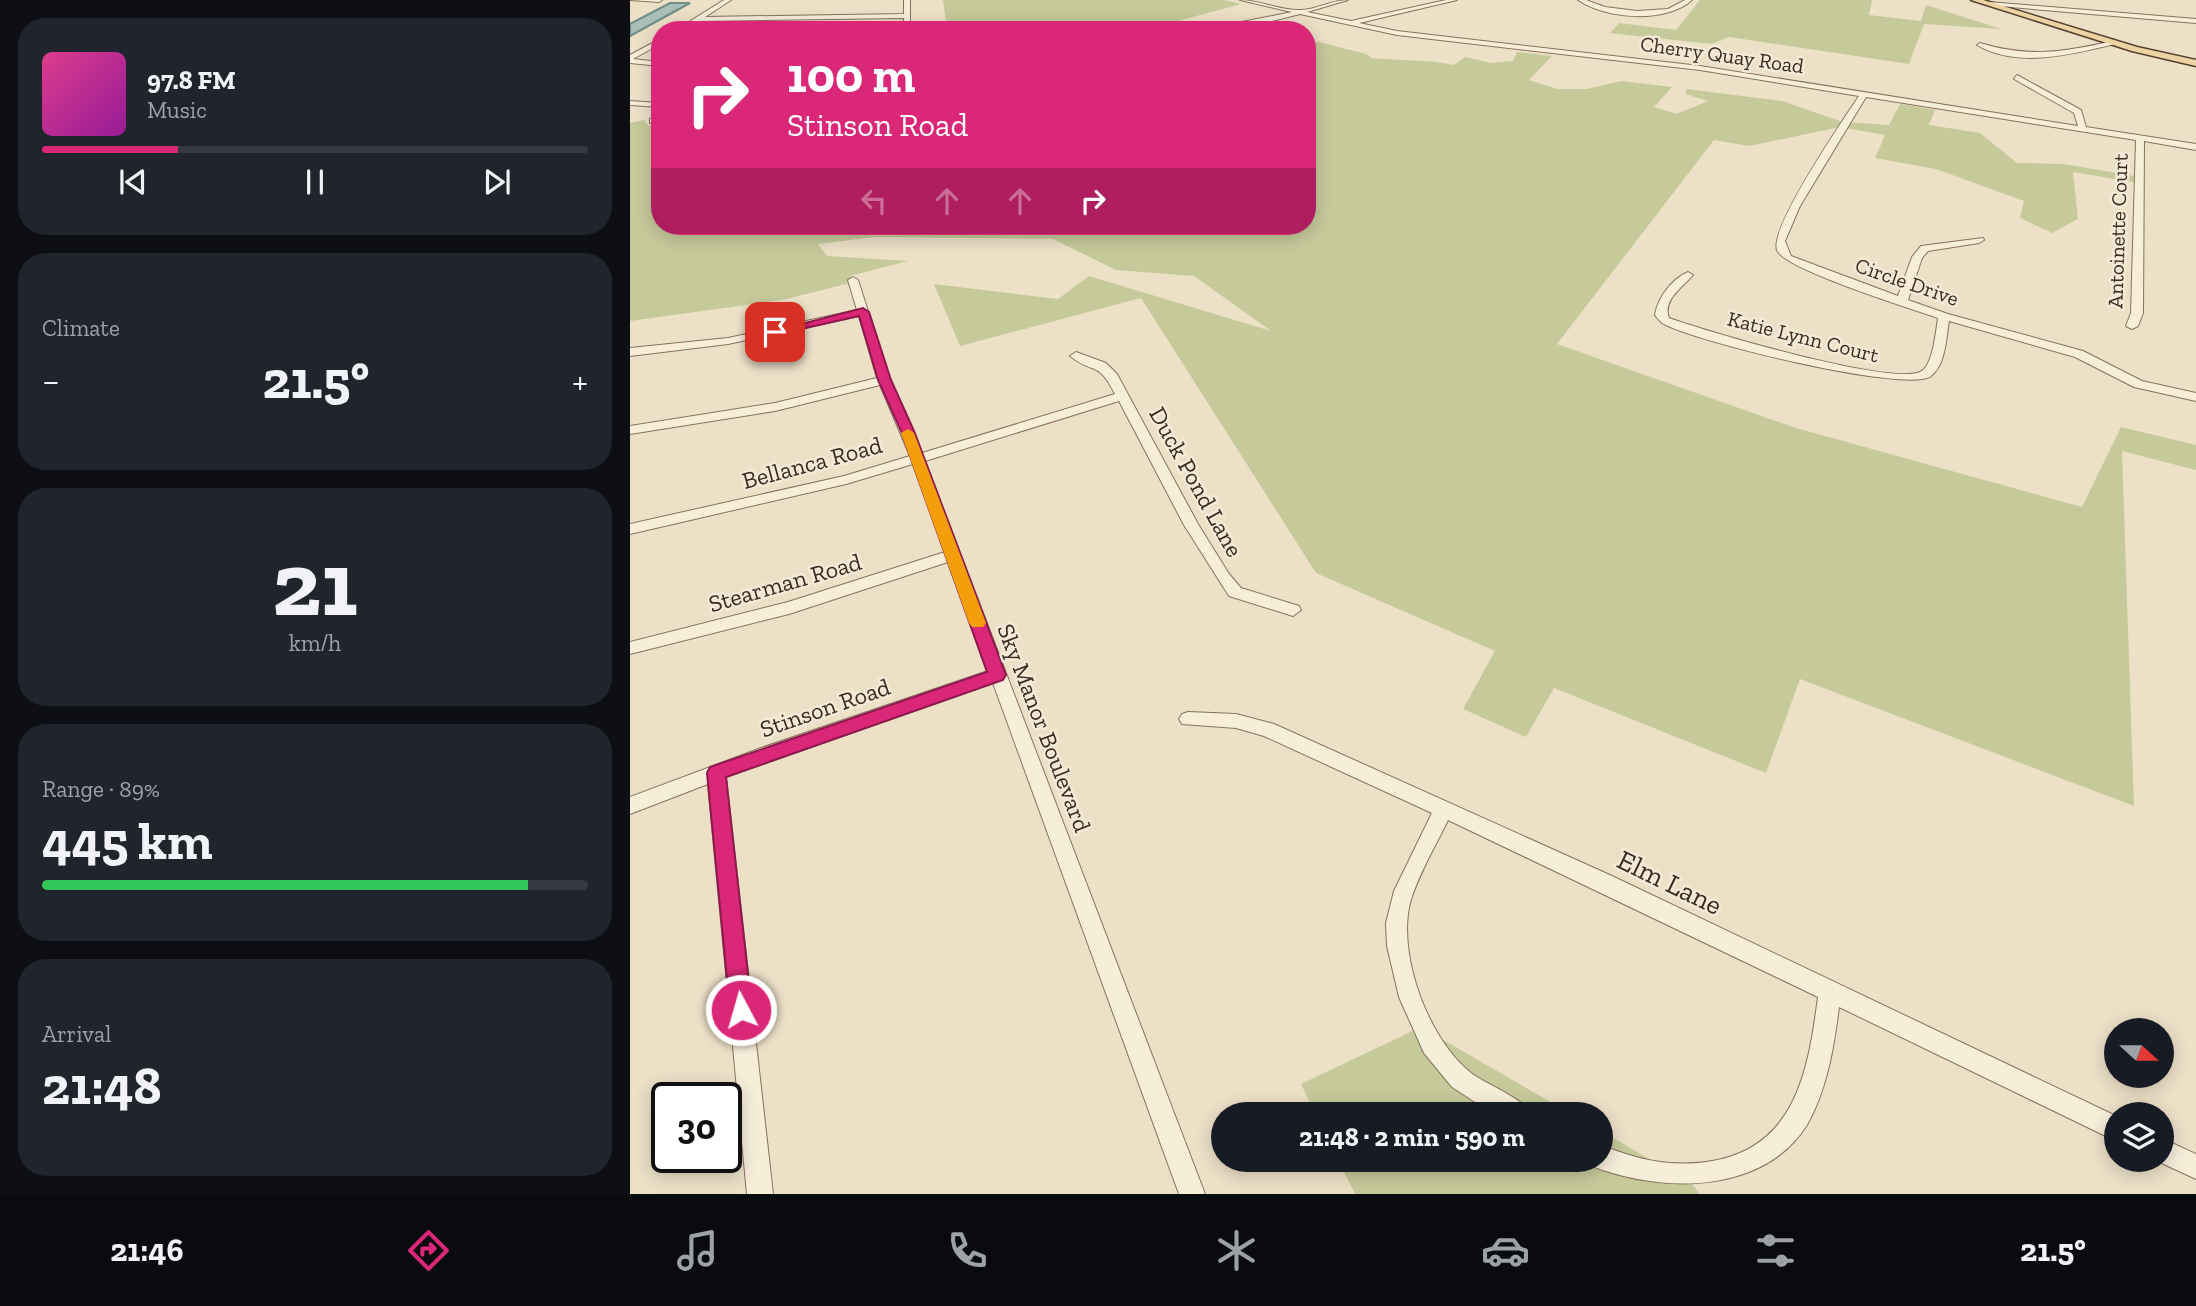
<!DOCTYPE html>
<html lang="en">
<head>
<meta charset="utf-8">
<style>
  :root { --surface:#171b24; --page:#20242c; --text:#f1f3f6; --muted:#9ea1a6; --line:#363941; --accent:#db2777 }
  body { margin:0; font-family:"Zilla Slab",serif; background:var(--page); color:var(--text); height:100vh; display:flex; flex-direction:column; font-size:26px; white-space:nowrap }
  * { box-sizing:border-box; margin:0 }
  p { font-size:23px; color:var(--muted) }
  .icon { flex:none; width:38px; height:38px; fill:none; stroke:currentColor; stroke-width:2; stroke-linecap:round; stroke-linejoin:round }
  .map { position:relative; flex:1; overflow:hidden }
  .panel { display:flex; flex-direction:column; gap:18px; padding:18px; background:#0d0f14; width:630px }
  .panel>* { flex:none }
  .banner { position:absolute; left:21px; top:21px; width:665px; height:214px; border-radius:28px; box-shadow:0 4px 18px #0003; background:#db2777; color:#fff; overflow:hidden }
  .needle { width:46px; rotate:111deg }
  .fabs { position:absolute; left:1474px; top:1018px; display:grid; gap:14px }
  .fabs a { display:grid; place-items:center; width:70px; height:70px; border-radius:50%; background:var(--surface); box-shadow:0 4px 18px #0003; font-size:35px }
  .speed { position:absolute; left:21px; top:1082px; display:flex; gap:14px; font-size:35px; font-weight:700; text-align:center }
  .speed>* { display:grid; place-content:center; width:91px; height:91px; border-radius:50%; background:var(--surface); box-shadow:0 4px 18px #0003; line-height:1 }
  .speed .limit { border:4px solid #111; border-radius:10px; background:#fff; color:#111 }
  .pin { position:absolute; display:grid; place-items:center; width:60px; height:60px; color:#fff; margin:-30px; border-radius:14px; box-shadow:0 4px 10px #0006 }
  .me { position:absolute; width:77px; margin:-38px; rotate:354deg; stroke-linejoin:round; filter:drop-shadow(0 0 5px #0008) }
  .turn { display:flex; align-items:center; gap:24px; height:147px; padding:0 21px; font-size:32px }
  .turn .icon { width:91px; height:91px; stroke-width:2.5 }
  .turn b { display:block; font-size:49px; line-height:60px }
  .lanes { display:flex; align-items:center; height:66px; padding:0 21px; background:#0003; justify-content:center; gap:35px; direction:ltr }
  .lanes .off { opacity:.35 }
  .big { font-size:52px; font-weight:800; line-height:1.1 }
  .panel .card { flex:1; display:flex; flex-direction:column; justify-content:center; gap:10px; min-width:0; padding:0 24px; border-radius:28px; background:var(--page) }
  .panel .dial { align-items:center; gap:0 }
  .dial b { font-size:91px; line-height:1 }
  .song { display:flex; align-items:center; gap:21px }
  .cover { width:84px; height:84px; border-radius:10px; background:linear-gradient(135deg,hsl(330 70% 55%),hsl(300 70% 35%)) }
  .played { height:7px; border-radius:4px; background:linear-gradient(90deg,var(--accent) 25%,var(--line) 25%) }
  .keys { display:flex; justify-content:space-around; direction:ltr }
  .heat { display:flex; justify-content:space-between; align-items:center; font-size:38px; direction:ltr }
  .charge { height:10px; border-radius:5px; background:linear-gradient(90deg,#34c759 89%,var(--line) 0) }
  .trip { position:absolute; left:581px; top:1102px; width:402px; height:70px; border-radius:35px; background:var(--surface); box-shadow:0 4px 18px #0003; font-weight:800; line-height:70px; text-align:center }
  .tabs { display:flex; height:112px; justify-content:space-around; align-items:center; background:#090b0e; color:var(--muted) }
  .tabs .icon { width:49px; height:49px }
  .tabs .on { color:var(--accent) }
  .tabs b { font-size:32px; color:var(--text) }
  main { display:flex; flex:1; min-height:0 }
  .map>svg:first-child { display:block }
  .green { fill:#c6ca9b }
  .water { fill:#a8c0b8; stroke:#6f8e85; stroke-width:2 }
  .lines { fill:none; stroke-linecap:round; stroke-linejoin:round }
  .minor-casing { stroke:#87725d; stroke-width:2 }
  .major-casing { stroke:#554131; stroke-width:3 }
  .minor { fill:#f7eeda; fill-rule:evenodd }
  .major { fill:#edd3a2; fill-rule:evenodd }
  .route { fill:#db2777; stroke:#8e194d; stroke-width:2 }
  .slow { fill:#f59e0b }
  .labels { text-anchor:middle; stroke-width:5; stroke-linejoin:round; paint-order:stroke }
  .far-street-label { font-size:21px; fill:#382b20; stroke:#f4ead6 }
  .street-label { font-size:24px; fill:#382b20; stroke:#f4ead6 }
  .near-street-label { font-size:28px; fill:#382b20; stroke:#f4ead6 }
</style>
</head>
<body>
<main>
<section class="panel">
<div class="card">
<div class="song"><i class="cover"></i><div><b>97.8 FM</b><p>Music</p></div></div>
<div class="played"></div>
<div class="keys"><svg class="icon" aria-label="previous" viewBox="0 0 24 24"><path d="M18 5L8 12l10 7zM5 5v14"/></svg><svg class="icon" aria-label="pause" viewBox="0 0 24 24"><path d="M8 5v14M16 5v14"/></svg><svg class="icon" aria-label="next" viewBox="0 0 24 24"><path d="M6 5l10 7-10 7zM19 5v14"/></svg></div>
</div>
<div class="card"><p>Climate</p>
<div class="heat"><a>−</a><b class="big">21.5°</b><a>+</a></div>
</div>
<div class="card dial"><b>21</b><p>km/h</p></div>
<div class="card"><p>Range · 89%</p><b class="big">445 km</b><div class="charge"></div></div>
<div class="card"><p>Arrival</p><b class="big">21:48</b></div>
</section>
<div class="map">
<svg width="1566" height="1194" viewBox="0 0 1566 1194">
  <rect width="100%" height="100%" fill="#ece0c7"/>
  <path class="green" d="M313 0H593L611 4 533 25 546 30H317Z
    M1070 0H1242L1239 15 1291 21 1296 5 1371 29 1294 24 1279 64 1099 37 1082 44 980 33 989 23 1046 30Z
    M677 39 736 54 742 58C770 61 797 59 824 65L835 57 861 63 883 61 887 52 922 56 899 80 927 89H957L991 81 1042 87 1024 107 1047 114 1078 101 1056 94V89L1152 101 1213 122 1259 125 1270 104 1305 110 1299 125 1350 133 1387 163 1434 164 1510 177 1509 183 1443 172 1448 219 1422 233 1390 218 1394 201 1306 169 1245 158 1255 135 1210 127 1119 146 1084 140 927 344 1166 428 1452 507 1491 427 1566 445V470L1492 451 1504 806 1170 679 1136 773 924 688 896 737 833 709 865 651 686 573 511 298 330 346 304 284 428 299 459 276 641 331 564 276 486 270 423 239 244 237 188 244 197 256 278 261 220 276 223 280 220 283 152 300 0 321V123L14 120 19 126 30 125V226H677Z
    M791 1027 943 1115H686L671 1084Z
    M971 1131 1061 1183 1070 1194H725L708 1160H971Z"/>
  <path class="water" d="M40 3H60L0 36V24Z"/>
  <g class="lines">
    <defs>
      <path id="minor" d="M0 0H32L29 2Z
        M94 0H101L75 17 274 14V0H280V30H274V18L68 21 54 30H46Z
        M610 0C630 0 650 11 670 10 686 10 701 0 718 0L677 12 721 21 816 0H827L729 23 767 31 1070 66 1448 126 1444 113 1384 79 1387 75 1451 110 1456 127 1566 144V150L1514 141 1513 313 1508 326 1502 329 1496 326 1501 313 1506 140 1236 97 1170 206 1155 241 1161 256 1268 296 1282 257 1291 246 1353 238 1354 240 1349 243 1298 251 1292 258 1278 300 1318 314 1453 351 1512 381 1566 393V401L1504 387 1445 357 1319 321C1316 338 1316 364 1301 376 1278 394 1061 341 1032 323 1030 321 1027 318 1025 315 1028 297 1042 279 1058 272L1063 275C1053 287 1032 300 1039 318 1078 332 1258 385 1290 372 1303 367 1306 330 1308 318 1283 309 1153 269 1147 250 1139 228 1213 120 1229 96L1070 70 767 35 670 14 630 24 600 27 602 24 662 12Z
        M948 0H956L975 7 1007 11 1038 9 1055 0H1062C1036 24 975 19 948 0Z
        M1359 2 1566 19V23L1357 5Z
        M30 39V44L3 59 30 62V66L0 63V55Z
        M1483 41 1485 44C1443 54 1387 69 1347 45L1350 43C1399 58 1434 52 1483 41Z
        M0 101 30 103V107L0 105Z
        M30 115V120L20 123V119Z
        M223 277 228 280 260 380 292 453 485 394C468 360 464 375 440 356L446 352 476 363 487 374 568 524 599 574 611 588 669 606 671 610 663 616 599 596 554 525 489 401 295 461 575 1194H549L363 683 96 777 143 1194H117L78 784 0 814V797L131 748 358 671 318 562 159 614 0 654V642L158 602 315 552 283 464 216 484 0 534V524L214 476 280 456 250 385 145 411 0 434V426L145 403 247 378 229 316 98 344 0 356V348L98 338 227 310 218 280Z
        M558 712 606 714 644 724 982 876 1486 1116V1141L1209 1007C1204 1047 1197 1090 1177 1125 1133 1194 1033 1194 962 1166L960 1160H971V1145C1005 1159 1038 1167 1076 1162 1165 1150 1178 1073 1188 997L818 820C805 847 788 875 780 903 767 956 799 1040 841 1073 857 1085 895 1099 902 1115H865L822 1087 794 1053 769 997 757 946 756 923 764 891 802 813 634 736 606 728 552 724 549 719 552 714Z
        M1531 1138 1566 1154V1179L1525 1160H1531Z"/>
      <path id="major" d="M1341 0H1353L1507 47 1566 60V66L1502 51Z"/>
    </defs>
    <use href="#minor" class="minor-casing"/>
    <use href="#major" class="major-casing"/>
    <use href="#minor" class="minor"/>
    <use href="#major" class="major"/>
  </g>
  <path class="route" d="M233 308 239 312 261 380 284 431 376 675 373 680 96 777 122 1010 119 1018 111 1021 103 1018 100 1010 77 773 80 767 357 672 271 431 248 380 229 316 145 335 140 332Z"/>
  <path class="slow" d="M278 429 284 433 356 623 353 627H342L339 623 271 433Z"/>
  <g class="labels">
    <g class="far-street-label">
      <text transform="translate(1092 55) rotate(8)" y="7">Cherry Quay Road</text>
      <text transform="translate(1488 231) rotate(-88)" y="7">Antoinette Court</text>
      <text transform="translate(1277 282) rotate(19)" y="7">Circle Drive</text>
      <text transform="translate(1173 337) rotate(14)" y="7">Katie Lynn Court</text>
    </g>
    <g class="street-label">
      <text transform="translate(182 463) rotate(-15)" y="8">Bellanca Road</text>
      <text transform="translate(566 482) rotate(61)" y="8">Duck Pond Lane</text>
      <text transform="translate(155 583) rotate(-16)" y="8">Stearman Road</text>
      <text transform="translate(195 708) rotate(-19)" y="8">Stinson Road</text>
      <text transform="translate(414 728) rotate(69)" y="8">Sky Manor Boulevard</text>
    </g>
    <g class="near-street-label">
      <text transform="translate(1040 882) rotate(26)" y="10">Elm Lane</text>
    </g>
  </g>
</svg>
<div class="fabs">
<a><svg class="needle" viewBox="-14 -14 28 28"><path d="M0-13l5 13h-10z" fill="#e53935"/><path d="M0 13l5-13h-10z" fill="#9ea1a6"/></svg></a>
<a><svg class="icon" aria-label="layers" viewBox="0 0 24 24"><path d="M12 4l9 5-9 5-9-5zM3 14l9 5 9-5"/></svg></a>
</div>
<div class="speed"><div class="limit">30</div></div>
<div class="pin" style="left:145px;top:332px;background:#d93025"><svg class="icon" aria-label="arrive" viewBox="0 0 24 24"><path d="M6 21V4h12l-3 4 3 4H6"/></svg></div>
<svg class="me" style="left:111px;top:1010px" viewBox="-20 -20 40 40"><circle r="17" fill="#db2777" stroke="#fff" stroke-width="3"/><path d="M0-11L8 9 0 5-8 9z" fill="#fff"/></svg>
<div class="trip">21:48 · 2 min · 590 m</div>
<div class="banner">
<div class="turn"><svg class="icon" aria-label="right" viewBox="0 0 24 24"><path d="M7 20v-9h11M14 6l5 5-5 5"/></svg><div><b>100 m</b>Stinson Road</div></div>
<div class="lanes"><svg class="icon off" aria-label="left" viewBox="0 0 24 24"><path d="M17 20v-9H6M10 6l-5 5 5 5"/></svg><svg class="icon off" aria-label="ahead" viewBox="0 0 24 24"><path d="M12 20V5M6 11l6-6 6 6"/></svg><svg class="icon off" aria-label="ahead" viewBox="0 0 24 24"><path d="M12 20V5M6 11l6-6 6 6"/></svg><svg class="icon" aria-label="right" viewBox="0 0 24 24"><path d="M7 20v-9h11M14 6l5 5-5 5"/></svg></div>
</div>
</div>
</main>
<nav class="tabs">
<b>21:46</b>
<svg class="icon on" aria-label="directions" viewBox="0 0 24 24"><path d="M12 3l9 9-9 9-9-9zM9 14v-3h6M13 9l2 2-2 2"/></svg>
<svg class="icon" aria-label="music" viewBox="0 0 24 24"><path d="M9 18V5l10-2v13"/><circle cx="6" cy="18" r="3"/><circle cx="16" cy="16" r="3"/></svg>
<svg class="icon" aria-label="phone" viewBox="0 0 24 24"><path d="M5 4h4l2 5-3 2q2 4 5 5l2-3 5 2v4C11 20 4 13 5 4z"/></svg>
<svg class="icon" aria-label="climate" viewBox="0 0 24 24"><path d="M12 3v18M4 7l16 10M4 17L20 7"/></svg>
<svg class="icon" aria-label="car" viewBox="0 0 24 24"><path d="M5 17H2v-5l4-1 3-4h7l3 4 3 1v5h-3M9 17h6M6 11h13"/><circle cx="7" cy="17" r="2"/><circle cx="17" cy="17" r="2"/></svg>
<svg class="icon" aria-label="filters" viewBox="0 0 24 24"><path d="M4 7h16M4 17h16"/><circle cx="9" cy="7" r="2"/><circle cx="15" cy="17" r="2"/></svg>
<b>21.5°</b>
</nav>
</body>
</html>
